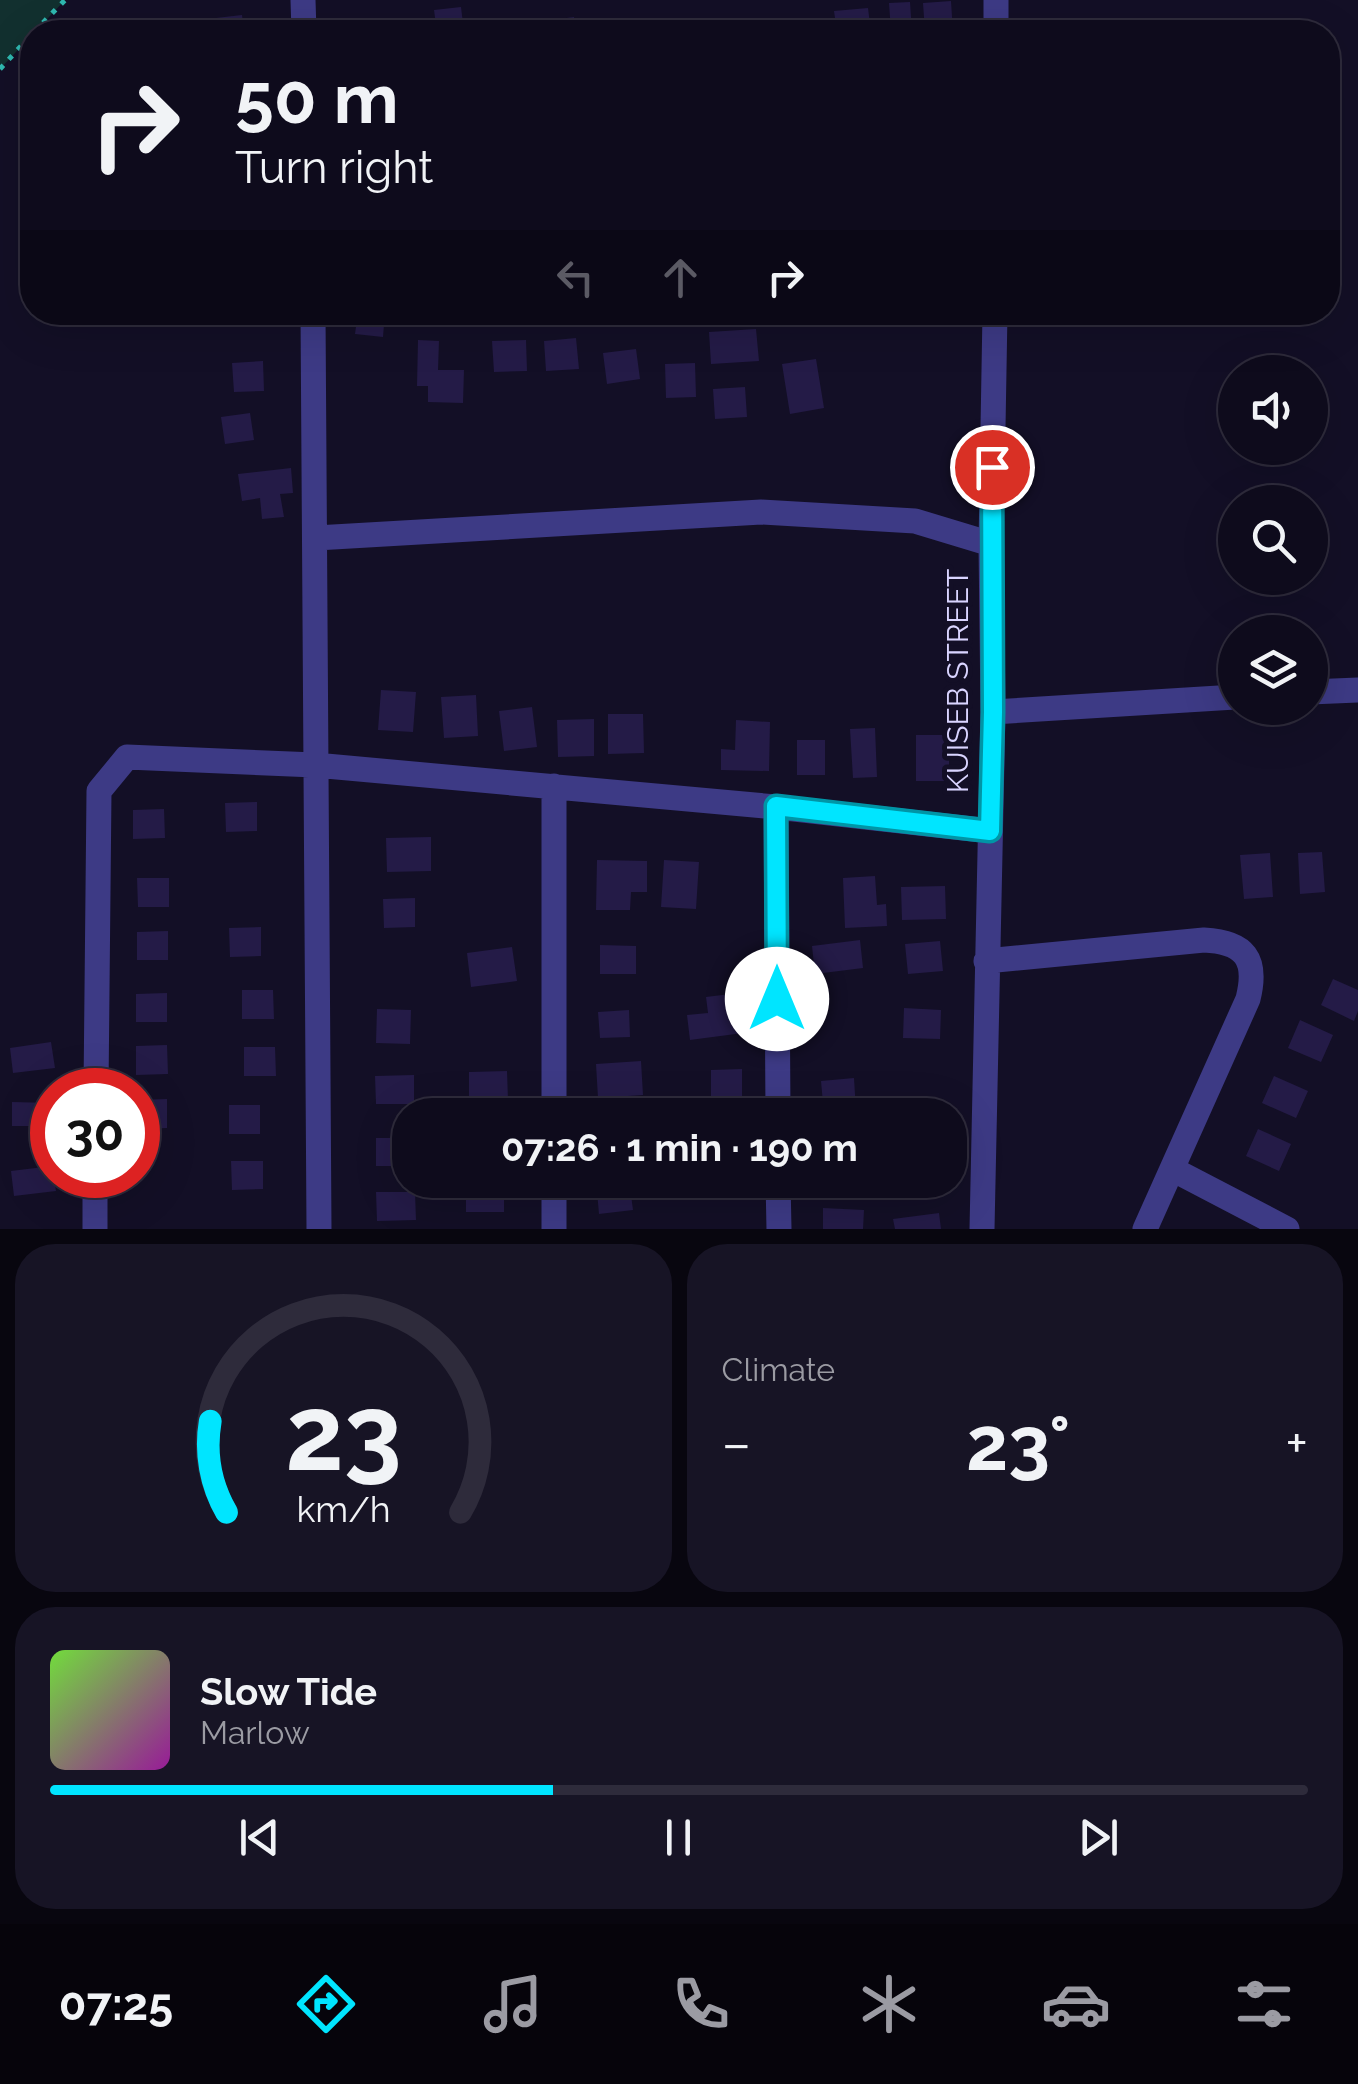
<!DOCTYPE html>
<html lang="en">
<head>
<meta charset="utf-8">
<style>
  :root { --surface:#0e0b1c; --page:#171425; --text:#f1f3f6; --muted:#9b9ba3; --line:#2e2b3b; --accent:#00e5ff }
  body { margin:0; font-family:Raleway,sans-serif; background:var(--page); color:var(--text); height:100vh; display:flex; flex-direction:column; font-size:38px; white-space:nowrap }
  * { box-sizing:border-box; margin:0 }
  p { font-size:32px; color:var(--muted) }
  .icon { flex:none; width:55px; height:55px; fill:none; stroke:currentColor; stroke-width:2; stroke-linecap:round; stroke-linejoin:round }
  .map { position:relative; height:1229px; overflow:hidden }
  .side { display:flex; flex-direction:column; gap:15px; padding:15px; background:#08060f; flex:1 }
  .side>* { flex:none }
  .guide { position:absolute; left:20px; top:20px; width:1320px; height:305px; border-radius:40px; box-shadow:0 10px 40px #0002,0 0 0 2px var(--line); background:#0e0b1c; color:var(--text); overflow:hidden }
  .buttons { position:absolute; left:1218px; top:355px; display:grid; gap:20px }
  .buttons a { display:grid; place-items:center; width:110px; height:110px; border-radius:50%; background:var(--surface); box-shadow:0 10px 40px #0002,0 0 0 2px var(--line); font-size:50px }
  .speed { position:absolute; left:30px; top:1068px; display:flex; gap:20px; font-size:50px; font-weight:700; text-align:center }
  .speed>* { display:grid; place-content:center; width:130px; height:130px; border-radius:50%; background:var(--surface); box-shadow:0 10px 40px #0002,0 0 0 2px var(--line); line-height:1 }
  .speed .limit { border:15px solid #d22; background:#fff; color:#111 }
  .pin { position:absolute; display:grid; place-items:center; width:85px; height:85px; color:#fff; margin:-42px; border:5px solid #fff; border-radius:50%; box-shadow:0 2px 10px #0007 }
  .me { position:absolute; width:110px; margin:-55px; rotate:0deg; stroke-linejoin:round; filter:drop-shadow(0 0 8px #0008) }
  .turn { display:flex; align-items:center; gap:35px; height:210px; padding:0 50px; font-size:45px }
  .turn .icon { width:130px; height:130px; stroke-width:2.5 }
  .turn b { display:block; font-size:70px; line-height:85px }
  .lanes { display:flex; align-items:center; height:95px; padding:0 50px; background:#0003; justify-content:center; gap:50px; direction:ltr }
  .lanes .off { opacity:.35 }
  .big { font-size:75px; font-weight:700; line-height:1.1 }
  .side .card { flex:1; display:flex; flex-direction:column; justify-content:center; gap:15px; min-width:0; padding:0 35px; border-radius:40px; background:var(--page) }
  .side .dial { align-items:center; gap:0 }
  .dial svg { height:260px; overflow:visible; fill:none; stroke:var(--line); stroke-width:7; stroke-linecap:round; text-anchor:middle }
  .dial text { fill:var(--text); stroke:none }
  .song { display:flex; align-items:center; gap:30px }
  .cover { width:120px; height:120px; border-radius:15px; background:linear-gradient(135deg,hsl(100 70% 55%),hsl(300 70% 35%)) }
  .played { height:10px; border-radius:5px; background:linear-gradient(90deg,var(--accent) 40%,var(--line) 40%) }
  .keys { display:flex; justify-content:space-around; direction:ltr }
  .heat { display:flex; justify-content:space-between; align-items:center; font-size:55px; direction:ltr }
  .side .tiles { flex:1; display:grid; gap:15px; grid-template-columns:1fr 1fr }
  .card:last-child { grid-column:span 2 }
  .trip { position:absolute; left:392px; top:1098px; width:575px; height:100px; border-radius:40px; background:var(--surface); box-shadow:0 10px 40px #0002,0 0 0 2px var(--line); font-weight:700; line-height:100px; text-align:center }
  .tabs { display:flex; height:160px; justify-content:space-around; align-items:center; background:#06040b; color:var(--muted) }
  .tabs .icon { width:70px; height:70px }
  .tabs .on { color:var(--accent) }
  .tabs b { font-size:45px; color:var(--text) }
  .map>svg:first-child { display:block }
  .green { fill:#12302f }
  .building { fill:#241b47 }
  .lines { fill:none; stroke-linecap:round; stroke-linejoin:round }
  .path { stroke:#2fb8b0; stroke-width:5; stroke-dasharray:5 8; stroke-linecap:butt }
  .minor { stroke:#3d3a85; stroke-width:25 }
  .route-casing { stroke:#0095a6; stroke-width:25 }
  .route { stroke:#00e5ff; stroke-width:18 }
  .labels { text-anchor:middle; stroke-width:10; stroke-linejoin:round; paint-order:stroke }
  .street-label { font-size:30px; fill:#d9d4ff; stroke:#130f26 }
</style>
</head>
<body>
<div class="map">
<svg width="1358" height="1229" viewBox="0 0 1358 1229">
  <rect width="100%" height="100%" fill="#130f26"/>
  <path class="green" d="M0 0H65L0 69Z"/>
  <path class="building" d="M951 1 953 32H925L923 3Z
    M910 2 912 32H891L889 3Z
    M461 7 464 32H437L434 10Z
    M868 8 871 32H837L834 11Z
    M242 15 244 32H218L216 18Z
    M574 17 576 32H546L545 21Z
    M491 22 521 23 520 32H491Z
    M358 312H385L383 337 355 334Z
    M756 329 759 361 711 364 709 332Z
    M576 338 579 369 546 371 544 341Z
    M418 340 439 341 438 370H464L463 403 428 402V386H417Z
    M526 340 527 371 494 372 492 341Z
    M636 349 640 379 607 384 603 353Z
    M816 359 824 408 790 414 782 364Z
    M263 361 264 391 234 392 232 363Z
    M695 363 696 397 666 398 665 364Z
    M745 387 747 417 715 419 713 389Z
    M250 413 254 440 225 444 221 417Z
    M291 468 293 493 280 494 284 517 262 519 260 498 242 501 238 474Z
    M381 690 416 692 413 732 378 730Z
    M476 695 478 736 444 738 441 697Z
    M532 707 537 747 504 751 499 711Z
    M608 714H643L644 753 608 754Z
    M594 719V756L558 757 557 720Z
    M736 720 770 722 769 771 721 770V749L735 750Z
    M875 728 877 777 853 778 850 729Z
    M916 735H949V781H916Z
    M797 740H825V775H797Z
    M257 802V831L226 832 225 803Z
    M164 809 165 838 133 839V810Z
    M431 837V871L387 872 386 838Z
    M1322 852 1325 892 1300 894 1298 853Z
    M1270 853 1273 897 1244 899 1240 855Z
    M597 860 647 861V892H631L630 910H596Z
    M664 860 699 862 696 909 661 907Z
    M875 876 877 905 886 904 887 926 845 928 843 878Z
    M137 878H169V907H138Z
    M945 886 946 919 902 920 901 887Z
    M415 898V927L384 928 383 899Z
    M261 927V956L230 957 229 928Z
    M168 931V960H137V932Z
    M860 940 863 968 815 974 812 946Z
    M940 941 943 971 908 974 905 944Z
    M600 945 636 946V974H600Z
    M512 947 517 981 471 987 467 953Z
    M1333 979 1358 990V1011L1354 1021 1321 1005Z
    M242 990H273L274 1019H242Z
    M167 993V1022H136V994Z
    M738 993 743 1033 690 1040 687 1015 708 1013 706 997Z
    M904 1008 941 1010 940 1039 903 1038Z
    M377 1009 411 1010 410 1044 376 1043Z
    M629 1010 630 1037 600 1038 598 1012Z
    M1300 1020 1333 1035 1321 1062 1288 1048Z
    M51 1042 55 1068 13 1073 10 1048Z
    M167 1045 168 1074 136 1075V1046Z
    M244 1047H275L276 1076H244Z
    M641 1061 643 1095 598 1098 596 1064Z
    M742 1069V1098L711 1099V1070Z
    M507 1071 508 1100H469V1072Z
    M414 1075V1104H376L375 1076Z
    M1274 1076 1308 1091 1296 1118 1262 1103Z
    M854 1078 856 1111 824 1114 821 1081Z
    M167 1099V1128L138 1129V1100Z
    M12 1102 52 1103V1126H12Z
    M229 1105H260V1134H229Z
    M1258 1129 1291 1144 1279 1171 1246 1156Z
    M376 1138H410V1166H376Z
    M231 1161H263V1189L232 1190Z
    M52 1166 56 1191 14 1196 11 1171Z
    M596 1180H629L633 1210 599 1214Z
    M823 1180H859L860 1187 825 1191Z
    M504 1183V1212H466V1184Z
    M376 1192H415L416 1220 377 1221Z
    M823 1208 864 1210 863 1229H823Z
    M939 1213 941 1229H895L893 1219Z"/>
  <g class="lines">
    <path class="path" d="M34 32 65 0
      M0 69 32 34"/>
    <path class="minor" d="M303 0 304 32
      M996 0V32
      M313 312 319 1229
      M316 538 761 512 915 521 991 544
      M1310 692 1358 690
      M993 712 1235 697
      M776 807 778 1115
      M986 961 1204 940C1245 942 1258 959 1248 999L1145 1229
      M96 1090 99 791 127 757 315 765 776 807 990 831
      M554 1115V786
      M1172 1169 1287 1229
      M778 1180 779 1229
      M95 1229V1175
      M554 1229V1180
      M982 1229 993 712 991 544 995 312"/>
  </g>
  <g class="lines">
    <defs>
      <path id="route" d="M777 999 776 806 990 831 993 712 992 467"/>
    </defs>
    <use href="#route" class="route-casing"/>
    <use href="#route" class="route"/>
  </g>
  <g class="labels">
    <g class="street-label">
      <text transform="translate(958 681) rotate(-90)" y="10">KUISEB STREET</text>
    </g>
  </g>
</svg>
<div class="buttons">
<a><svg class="icon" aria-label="sound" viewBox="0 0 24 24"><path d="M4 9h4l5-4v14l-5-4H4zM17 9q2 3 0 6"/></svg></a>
<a><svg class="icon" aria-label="search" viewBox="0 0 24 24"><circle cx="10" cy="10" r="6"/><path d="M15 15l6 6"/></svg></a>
<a><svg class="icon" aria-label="layers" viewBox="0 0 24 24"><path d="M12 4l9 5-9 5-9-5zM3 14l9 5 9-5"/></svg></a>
</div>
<div class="speed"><div class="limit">30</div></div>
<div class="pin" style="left:992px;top:467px;background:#d93025"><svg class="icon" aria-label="arrive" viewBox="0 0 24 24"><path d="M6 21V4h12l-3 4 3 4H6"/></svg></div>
<svg class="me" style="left:777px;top:999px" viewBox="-20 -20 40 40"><circle r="19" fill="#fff"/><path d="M0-13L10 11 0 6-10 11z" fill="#00e5ff"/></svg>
<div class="trip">07:26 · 1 min · 190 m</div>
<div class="guide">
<div class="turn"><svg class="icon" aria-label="right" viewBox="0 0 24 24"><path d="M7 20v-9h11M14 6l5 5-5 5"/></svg><div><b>50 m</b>Turn right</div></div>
<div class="lanes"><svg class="icon off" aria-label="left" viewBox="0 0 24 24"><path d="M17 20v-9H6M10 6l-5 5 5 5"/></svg><svg class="icon off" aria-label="ahead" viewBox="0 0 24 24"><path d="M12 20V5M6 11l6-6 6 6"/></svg><svg class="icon" aria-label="right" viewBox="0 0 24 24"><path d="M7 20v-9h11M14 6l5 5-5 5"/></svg></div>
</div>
</div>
<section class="side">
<div class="tiles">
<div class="card dial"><svg viewBox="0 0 100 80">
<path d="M14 69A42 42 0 1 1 86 69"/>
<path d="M14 69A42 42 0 0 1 9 41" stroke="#00e5ff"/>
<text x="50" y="56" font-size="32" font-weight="700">23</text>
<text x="50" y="72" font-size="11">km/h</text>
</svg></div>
<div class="card"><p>Climate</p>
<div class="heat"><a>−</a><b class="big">23°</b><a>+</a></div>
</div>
<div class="card">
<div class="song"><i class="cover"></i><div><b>Slow Tide</b><p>Marlow</p></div></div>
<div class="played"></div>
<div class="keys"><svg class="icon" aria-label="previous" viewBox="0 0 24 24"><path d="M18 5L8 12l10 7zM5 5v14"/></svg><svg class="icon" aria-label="pause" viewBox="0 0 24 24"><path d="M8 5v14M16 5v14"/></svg><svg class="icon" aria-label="next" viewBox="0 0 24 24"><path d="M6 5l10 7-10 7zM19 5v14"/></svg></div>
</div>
</div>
</section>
<nav class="tabs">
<b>07:25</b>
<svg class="icon on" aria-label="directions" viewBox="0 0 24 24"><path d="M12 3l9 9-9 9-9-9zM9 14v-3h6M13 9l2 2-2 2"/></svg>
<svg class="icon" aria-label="music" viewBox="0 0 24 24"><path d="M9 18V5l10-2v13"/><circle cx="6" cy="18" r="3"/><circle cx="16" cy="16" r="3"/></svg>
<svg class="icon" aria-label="phone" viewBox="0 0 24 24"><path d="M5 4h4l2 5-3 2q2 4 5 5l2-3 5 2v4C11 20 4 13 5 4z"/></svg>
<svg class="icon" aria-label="climate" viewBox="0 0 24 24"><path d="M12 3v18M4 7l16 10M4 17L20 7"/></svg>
<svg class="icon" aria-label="car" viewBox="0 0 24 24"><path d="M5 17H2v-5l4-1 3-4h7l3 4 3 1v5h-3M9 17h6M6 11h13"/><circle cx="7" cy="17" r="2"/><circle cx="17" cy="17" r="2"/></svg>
<svg class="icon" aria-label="filters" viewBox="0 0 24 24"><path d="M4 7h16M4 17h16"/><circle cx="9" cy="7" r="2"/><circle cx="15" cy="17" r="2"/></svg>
</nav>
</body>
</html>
